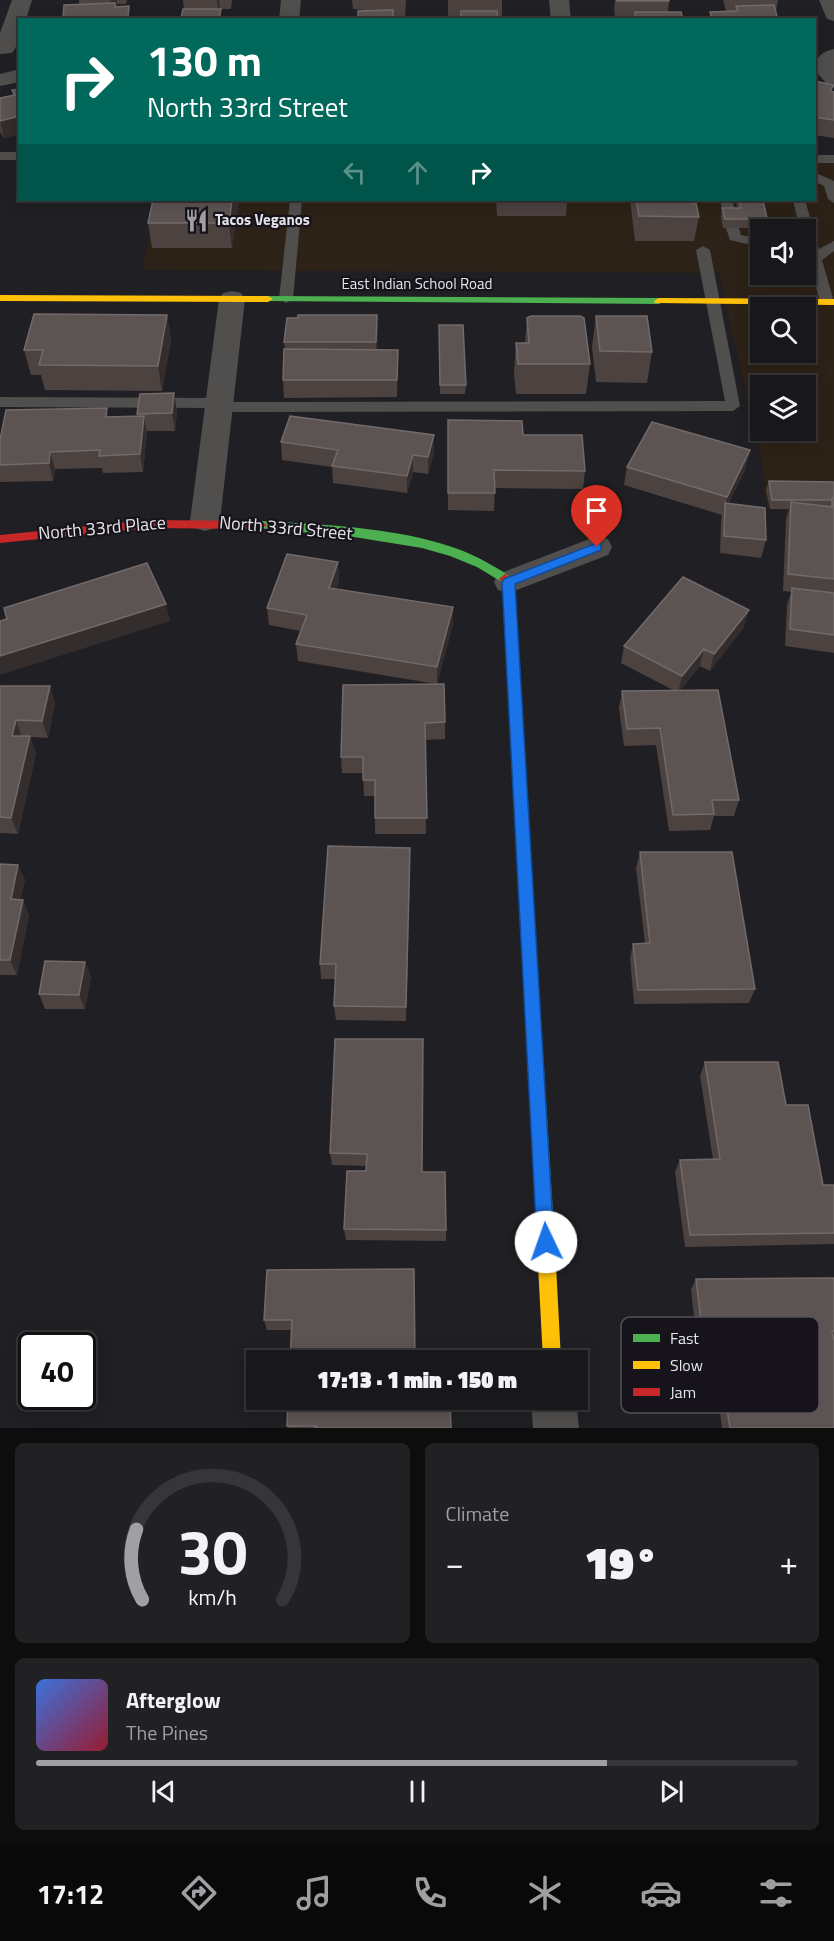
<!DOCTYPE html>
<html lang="en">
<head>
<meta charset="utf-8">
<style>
  :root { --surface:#18171a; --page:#212023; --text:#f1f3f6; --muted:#9f9fa2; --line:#363639; --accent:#a19fa4 }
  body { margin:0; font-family:"Titillium Web",sans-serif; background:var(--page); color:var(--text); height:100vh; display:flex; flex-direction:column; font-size:22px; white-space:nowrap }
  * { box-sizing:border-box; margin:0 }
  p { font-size:20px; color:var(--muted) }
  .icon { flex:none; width:33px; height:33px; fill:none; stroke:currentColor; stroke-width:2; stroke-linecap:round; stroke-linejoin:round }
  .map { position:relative; height:1428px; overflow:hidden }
  .panel { display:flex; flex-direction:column; gap:15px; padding:15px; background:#0d0d0e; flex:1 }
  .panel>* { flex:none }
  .guide { position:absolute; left:18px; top:18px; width:798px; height:183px; border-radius:0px; box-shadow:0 3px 15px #0003,0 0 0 2px var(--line); background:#00695c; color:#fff; overflow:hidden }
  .controls { position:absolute; left:750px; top:219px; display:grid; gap:12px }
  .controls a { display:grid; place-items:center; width:66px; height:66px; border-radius:0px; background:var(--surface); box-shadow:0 3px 15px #0003,0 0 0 2px var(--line); font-size:30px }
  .speed { position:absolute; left:18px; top:1332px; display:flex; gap:12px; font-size:30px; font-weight:700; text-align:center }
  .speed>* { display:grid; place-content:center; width:78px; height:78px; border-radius:50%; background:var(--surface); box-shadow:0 3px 15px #0003,0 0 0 2px var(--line); line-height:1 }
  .speed .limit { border:3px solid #111; border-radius:9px; background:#fff; color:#111 }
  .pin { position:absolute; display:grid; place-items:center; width:51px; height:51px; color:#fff; margin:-62px -26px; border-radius:50% 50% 50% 0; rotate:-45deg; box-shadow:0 0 6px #0007 }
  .pin .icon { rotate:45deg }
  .me { position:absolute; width:66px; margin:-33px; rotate:357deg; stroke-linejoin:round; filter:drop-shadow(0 0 4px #0008) }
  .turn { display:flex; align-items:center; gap:21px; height:126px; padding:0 30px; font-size:27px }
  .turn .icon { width:78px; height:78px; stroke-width:2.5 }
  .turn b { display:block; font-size:42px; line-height:51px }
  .lanes { display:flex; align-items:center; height:57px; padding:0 30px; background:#0003; justify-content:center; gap:30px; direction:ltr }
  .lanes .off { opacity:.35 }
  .big { font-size:45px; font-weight:800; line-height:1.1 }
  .panel .widget { flex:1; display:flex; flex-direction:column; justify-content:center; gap:9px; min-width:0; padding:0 21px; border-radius:9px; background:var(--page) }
  .panel .dial { align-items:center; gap:0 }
  .dial svg { height:156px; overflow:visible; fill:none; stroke:var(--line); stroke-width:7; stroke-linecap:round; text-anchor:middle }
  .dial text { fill:var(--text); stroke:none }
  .song { display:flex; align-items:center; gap:18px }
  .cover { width:72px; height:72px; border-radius:9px; background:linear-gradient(135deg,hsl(220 70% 55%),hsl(350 70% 35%)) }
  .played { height:6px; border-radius:3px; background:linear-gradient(90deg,var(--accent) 75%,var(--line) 75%) }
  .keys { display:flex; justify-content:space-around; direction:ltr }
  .heat { display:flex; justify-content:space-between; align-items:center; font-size:33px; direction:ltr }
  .panel .tiles { flex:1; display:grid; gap:15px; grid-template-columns:1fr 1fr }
  .widget:last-child { grid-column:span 2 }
  .trip { position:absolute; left:246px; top:1350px; width:342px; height:60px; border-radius:0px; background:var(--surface); box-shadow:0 3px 15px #0003,0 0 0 2px var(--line); font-weight:800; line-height:60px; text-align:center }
  .tabs { display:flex; height:96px; justify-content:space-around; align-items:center; background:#0a090a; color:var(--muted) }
  .tabs .icon { width:42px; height:42px }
  .tabs .current { color:var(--accent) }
  .tabs b { font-size:27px; color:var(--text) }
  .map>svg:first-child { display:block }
  .commercial { fill:#2d2217; fill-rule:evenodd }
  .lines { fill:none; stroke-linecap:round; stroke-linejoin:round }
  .lane { fill:#504f4e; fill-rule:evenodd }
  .street { fill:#504f4e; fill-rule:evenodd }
  .fast { fill:#4caf50; fill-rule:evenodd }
  .slow { fill:#ffc107; fill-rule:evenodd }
  .jam { fill:#c62828; fill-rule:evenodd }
  .wall { fill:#4c4240 }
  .shaded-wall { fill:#332d2d }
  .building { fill:#5c5452; stroke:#726a6a; stroke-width:1.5 }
  .route { fill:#1a73e8; stroke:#114b97; stroke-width:1.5 }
  .labels { text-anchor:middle; stroke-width:4.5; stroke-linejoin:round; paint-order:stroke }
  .far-poi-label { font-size:15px; font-weight:bold; fill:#e6e4ea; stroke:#16131b; text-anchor:start }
  .far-street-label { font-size:15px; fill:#e6e4ea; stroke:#16131b }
  .street-label { font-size:18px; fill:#e6e4ea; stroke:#16131b }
  .key { fill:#16131b; stroke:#545259; stroke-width:1.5 }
  .key-label { font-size:16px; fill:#e6e4ea }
</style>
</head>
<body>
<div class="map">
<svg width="834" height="1428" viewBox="0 0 834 1428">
  <rect width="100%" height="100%" fill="#201f23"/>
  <path class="commercial" d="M815 163H834V511L768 509 763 488 766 483 719 273 142 270 156 200H814ZM760 230H806V274H760ZM760 308H806V352H760ZM760 386H806V430H760Z"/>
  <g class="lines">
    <path class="lane" d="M0 152H20V160H0Z
      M814 155H834V163H814Z
      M814 172 834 181V203L828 199 824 186 814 181Z
      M290 200H302L293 299 286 303 279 299Z
      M720 200H732L737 217 735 220H725Z
      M793 200H805L819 249 834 241V251L822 260 834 302 832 305H822L820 302 806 248V230H800Z
      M733 224 738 225 741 235 760 239V247L730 240 726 228Z
      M703 246 710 250 740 406 733 411 219 412 212 408 0 407V397L220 398 227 402 725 401 696 250Z"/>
    <path class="street" d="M12 0H32L26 20H20C20 32 20 43 12 53L0 54V33Z
      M281 0H301L299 20H279Z
      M549 0H569L571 20H551Z
      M819 0H834V21L827 19Z
      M834 49V84L826 83 814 69C814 58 823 51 834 49Z
      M20 69V82L0 86V74Z
      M232 291 241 293 245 299 220 521 215 528 205 531 195 528 190 521 219 299 223 293Z
      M597 536 608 539 612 547 608 555 509 593 498 590 494 582 498 574Z
      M531 1400H576L579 1428H533Z"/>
    <path class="fast" d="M268 296 659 298 664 301 659 304 264 301 263 299Z
      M261 521C330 525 433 528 493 566 500 570 507 573 511 579L505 584 477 567 450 556 422 548 354 537 257 528 255 525Z
      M527 900 532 901 534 906 555 1246 552 1252 546 1255 540 1252 537 1246 520 906 522 901Z"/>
    <path class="slow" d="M0 295 268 296 273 299 268 302 0 301Z
      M659 298 834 299V305L655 303 654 301Z
      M546 1237 552 1240 555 1246 561 1360H543L537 1246 540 1240Z"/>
    <path class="jam" d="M148 520 261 521 267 525 261 529 148 528 0 543V535Z
      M505 574 515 582 534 906 532 911 527 912 522 911 520 906 503 584 499 579Z"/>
  </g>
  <path class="wall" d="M79 0H127L126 4H117L116 7 131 20H63V18L79 4Z
    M183 0H232L231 9H220L181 19 195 9H184Z
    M352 0H406L405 17H393L365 11V10L353 9Z
    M448 0H502V17L448 16Z
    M615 0H669V1L668 12 634 20V18H615L614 8Z
    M723 0H778L776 11 778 20H709L710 12 726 11Z
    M814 81 834 92V138L814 135Z
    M20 89 4 138 0 132V98L13 95 12 90Z
    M239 200 232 248H152L148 223Z
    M496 200H567L566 216H497Z
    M630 200H690L691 203 699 217 694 241H635Z
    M736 200H763L767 219 765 228H723L721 217 722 208H737Z
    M167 315 171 340 162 391 45 390 41 375H31L24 350Z
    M377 315V350H398L397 397 284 398 283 380 285 349 284 342Z
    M596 316 652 352 647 383 596 382 592 347Z
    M527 318 590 364 586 394H516L514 374 516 343H525Z
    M439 325 466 385 465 394H440Z
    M177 411 175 431H147L143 472 103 473 102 468 55 469 53 481 0 482V440L109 417 138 416 137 414Z
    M434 435V452L428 474 413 472 407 493 333 483 332 467 282 460 281 442Z
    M523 435 585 471 583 489 495 488 494 511 448 510V438Z
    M627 467 746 468 728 504 766 540 761 558 720 553 721 521 722 515 624 485Z
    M769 481 834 482V653L785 646 787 605 791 592 783 591 786 519 789 509H770L766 490Z
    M338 562 339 580 336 589 453 607V624L437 684 445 722V739L425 740 426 834H375V796H364L363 773H342L341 757 436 684 298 661 296 644 301 631 269 625 267 608Z
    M744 627 710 671 700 666 680 690 739 800 734 816H714L710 830 669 831 656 745 624 746 619 708 622 691 673 690 621 663 624 646Z
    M0 686H50L55 703 48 738 30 737 36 753 18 834 0 833Z
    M640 852 755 989 749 1003 634 1004 630 958 633 944 645 943 636 868Z
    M0 864 18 865 25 880 20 900 29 915 17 975H0Z
    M410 864 406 1021 336 1020 334 1006 336 979H321L320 964Z
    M85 962 91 977 85 1009H45L39 994Z
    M335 1039 422 1172 446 1230V1241L346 1240 344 1229 366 1171 367 1166 332 1165 330 1153Z
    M705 1062 786 1105 823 1185H834V1244L685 1247 675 1172 680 1160 713 1159 700 1076Z
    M414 1269 291 1330H267L264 1320Z
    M834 1278V1428H722L719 1405H668L663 1354 668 1345H697L691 1289 696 1279Z
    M287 1426 451 1428H288Z"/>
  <path class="shaded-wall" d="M111 0H117V4L114 15Z
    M217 0H219L220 9 219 17Z
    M20 116V135L4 138 0 121Z
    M232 200H239L232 248 229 223Z
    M167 315 171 340 162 391 158 366Z
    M377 315 378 333 377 360 376 342Z
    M174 393 177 411 175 431 172 413Z
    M144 416 147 434 143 472 140 454Z
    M434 435V452L428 474V457Z
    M750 450 746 468 725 511 727 497Z
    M50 452 55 469 53 481 49 463Z
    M413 455V472L407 493V476Z
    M338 562 339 580 330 605 329 588Z
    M166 604 170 621 0 675V656Z
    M453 607V624L437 684V667Z
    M749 610 744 627 710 671 714 654Z
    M704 649 700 666 678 693 682 676Z
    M50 686 55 703 48 738 42 721Z
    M16 720 22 737 12 736Z
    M30 736 36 753 18 834 11 818Z
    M410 848V864L406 1021V1007Z
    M18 865 25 880 17 915 11 899Z
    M23 900 29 915 17 975 10 960Z
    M85 962 91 977 85 1009 79 995Z"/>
  <path class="building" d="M617 0H669V1H617Z
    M115 3V7L129 6 128 18 112 19V20H70V17L63 18 64 5Z
    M774 5 778 20H713L710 12 738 11 736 6Z
    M183 9H221L219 20H173L181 19Z
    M393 10V20H358V11Z
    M461 11H497L498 20H461Z
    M635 12H681L683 20H636Z
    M814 81 834 85 830 91 834 92V120L814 117Z
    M20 89V116L0 121V98L15 95 12 90Z
    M153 200H232L229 223H148Z
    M636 200H690L691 203H696L699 217 639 216Z
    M739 200H763L767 219H725L722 208H741Z
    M34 314 167 315 158 366 39 365 43 350H24Z
    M298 315H377L376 342H284L287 318H298Z
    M531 316H580L584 318 590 364H518L516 343H529L527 318Z
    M596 316H647L652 352 600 351Z
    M439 325H463L466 385H440Z
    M284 349 398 350 397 380H283Z
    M174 393 172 413 137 414 140 394Z
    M107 408 106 417 144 416 140 454 99 456 100 450 50 452 49 463 0 465V440L6 410Z
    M290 416 434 435 428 457 413 455 407 476 332 466 338 450 281 442Z
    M448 420 522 421 523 435H582L585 471 494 470 495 493H448Z
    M652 422 750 450 727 497 627 467Z
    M769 481 834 482V498H832L831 500H772Z
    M832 498H834V579L788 574 791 502 832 507Z
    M725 503 765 508 766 540 724 536Z
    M287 554 338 562 329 588 453 607 437 667 296 644 307 615 267 608Z
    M147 563 166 604 0 656V621L7 619 4 608Z
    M683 577 749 610 714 654 704 649 682 676 624 646Z
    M792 588 834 593V635L790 629Z
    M444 684 445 722 425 723 427 818H375V780H363V757H341L343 685Z
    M0 686H50L42 721 16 720 12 736H30L11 818 0 817Z
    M718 690 739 800H712L714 814 673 815 660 728 627 729 622 691Z
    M328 846 410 848 406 1007 334 1006 336 964H320Z
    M640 852H732L755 989 638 990 633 944 650 943Z
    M0 864 18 865 11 899 23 900 10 960H0Z
    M45 961 85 962 79 995 39 994Z
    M335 1039H423L422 1172H445L446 1230 344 1229 347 1171H366L367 1154 330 1153Z
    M705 1062H778L786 1105H808L823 1185H834V1233L690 1235 680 1160 720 1159Z
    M414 1269 415 1360H290L292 1320H264L267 1270Z
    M834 1278V1331H832L834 1342V1428H730L725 1396H673L668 1345H704L696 1279Z
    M288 1400H450L451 1428H315L316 1426H287Z"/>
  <path class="route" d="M597 543 601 544V550L515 584 554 1242 552 1248 546 1250 539 1248 537 1242 502 582 504 579Z"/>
  <defs>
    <symbol id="restaurant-bare" viewBox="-9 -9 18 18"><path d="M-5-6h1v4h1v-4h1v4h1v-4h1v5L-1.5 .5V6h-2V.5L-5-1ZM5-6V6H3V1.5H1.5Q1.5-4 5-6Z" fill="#a19fa4" stroke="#16131b" stroke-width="2.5" paint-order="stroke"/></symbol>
  </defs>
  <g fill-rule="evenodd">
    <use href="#restaurant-bare" x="180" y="204" width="33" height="33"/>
  </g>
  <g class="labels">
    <g class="far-poi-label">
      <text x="215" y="225">Tacos Veganos</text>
    </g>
    <g class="far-street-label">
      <text x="417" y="289">East Indian School Road</text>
    </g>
    <g class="street-label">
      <text transform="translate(102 528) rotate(-5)" y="6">North 33rd Place</text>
      <text transform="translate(286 528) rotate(5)" y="6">North 33rd Street</text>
    </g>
  </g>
  <rect x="621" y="1317" width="198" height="96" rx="9" class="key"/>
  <rect x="633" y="1334" width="27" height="8" fill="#4caf50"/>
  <rect x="633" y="1361" width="27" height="8" fill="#ffc107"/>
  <rect x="633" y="1388" width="27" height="8" fill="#c62828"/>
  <g class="key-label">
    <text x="670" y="1344">Fast</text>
    <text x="670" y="1371">Slow</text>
    <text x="670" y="1398">Jam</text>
  </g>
</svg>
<div class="controls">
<a><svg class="icon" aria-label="sound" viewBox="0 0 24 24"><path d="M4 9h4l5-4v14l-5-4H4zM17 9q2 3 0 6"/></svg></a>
<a><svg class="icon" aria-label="search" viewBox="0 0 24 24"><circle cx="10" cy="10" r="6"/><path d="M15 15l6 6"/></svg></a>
<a><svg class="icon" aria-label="layers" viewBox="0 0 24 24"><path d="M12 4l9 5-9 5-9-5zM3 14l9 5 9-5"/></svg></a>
</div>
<div class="speed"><div class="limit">40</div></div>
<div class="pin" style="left:597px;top:547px;background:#d93025"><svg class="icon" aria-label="arrive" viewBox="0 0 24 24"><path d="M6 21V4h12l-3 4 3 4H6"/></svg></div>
<svg class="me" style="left:546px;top:1242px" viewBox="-20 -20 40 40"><circle r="19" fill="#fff"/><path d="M0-13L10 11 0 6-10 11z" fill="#1a73e8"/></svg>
<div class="trip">17:13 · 1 min · 150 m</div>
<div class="guide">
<div class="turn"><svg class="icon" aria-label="right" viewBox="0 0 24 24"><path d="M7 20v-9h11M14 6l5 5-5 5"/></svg><div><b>130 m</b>North 33rd Street</div></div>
<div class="lanes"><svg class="icon off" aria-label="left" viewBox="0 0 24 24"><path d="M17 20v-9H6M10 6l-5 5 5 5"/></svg><svg class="icon off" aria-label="ahead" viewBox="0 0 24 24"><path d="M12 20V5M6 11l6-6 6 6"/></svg><svg class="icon" aria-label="right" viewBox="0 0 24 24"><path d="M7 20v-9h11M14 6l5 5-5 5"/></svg></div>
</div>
</div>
<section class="panel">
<div class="tiles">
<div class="widget dial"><svg viewBox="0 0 100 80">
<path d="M14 69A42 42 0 1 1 86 69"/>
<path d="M14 69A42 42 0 0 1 11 33" stroke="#a19fa4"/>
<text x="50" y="56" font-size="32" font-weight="700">30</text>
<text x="50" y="72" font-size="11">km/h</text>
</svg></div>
<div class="widget"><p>Climate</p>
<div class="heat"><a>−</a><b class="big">19°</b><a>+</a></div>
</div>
<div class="widget">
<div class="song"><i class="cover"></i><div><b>Afterglow</b><p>The Pines</p></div></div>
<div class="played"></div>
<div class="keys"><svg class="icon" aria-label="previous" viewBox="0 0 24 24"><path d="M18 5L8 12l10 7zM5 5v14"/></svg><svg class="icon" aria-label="pause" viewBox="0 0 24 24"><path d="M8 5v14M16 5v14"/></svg><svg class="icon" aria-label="next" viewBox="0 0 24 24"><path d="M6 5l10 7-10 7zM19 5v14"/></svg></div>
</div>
</div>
</section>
<nav class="tabs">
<b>17:12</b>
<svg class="icon current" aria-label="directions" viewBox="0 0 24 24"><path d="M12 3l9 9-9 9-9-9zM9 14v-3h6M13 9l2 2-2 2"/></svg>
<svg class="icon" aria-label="music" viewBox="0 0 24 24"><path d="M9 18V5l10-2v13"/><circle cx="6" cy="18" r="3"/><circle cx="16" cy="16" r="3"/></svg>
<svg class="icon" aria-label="phone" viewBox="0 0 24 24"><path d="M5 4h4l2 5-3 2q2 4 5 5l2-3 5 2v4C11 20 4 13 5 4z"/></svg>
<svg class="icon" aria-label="climate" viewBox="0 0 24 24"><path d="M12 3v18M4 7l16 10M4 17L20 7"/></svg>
<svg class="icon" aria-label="car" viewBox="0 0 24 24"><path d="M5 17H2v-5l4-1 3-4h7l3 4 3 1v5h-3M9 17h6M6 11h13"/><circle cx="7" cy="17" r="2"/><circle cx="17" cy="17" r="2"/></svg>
<svg class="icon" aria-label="filters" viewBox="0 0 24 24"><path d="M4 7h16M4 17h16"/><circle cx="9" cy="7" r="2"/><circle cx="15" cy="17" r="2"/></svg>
</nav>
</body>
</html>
